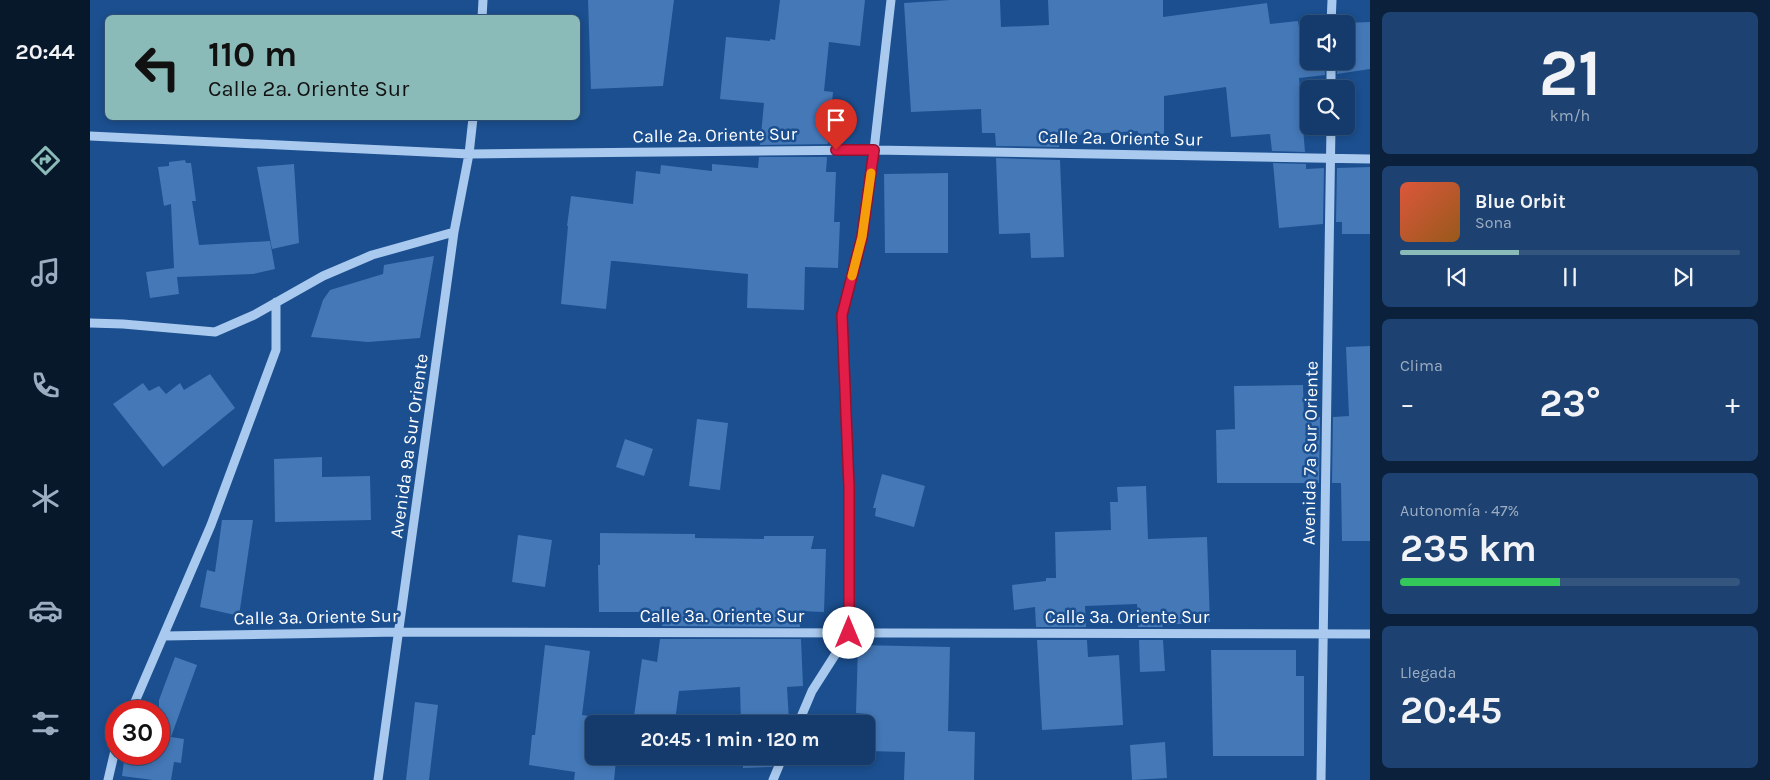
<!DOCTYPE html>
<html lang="es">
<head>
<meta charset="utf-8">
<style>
  :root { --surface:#143b6b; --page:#1d4271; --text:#f1f3f6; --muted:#9dadc1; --line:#33557e; --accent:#8bbbb9 }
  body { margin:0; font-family:Karla,sans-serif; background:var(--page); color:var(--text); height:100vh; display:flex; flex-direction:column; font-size:19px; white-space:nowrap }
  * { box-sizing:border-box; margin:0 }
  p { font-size:16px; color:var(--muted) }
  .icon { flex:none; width:28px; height:28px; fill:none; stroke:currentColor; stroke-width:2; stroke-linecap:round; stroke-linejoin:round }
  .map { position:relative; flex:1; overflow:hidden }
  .sheet { display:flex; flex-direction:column; gap:12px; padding:12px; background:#0b203b; width:400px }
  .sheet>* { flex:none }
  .top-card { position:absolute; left:15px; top:15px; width:475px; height:105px; border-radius:8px; box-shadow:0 2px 8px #0003,0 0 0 1px var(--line); background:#8bbbb9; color:#111; overflow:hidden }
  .controls { position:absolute; left:1210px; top:15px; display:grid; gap:10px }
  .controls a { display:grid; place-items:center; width:55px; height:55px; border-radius:8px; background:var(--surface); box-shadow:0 2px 8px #0003,0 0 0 1px var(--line); font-size:25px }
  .speed { position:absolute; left:15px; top:700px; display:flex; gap:10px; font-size:25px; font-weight:700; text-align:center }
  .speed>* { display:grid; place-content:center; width:65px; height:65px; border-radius:50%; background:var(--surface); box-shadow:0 2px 8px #0003,0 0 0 1px var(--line); line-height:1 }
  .speed .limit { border:8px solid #d22; background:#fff; color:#111 }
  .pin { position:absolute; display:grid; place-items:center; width:42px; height:42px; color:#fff; margin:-51px -21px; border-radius:50% 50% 50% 0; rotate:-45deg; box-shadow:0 0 5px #0007 }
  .pin .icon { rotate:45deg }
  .me { position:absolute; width:55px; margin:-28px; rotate:0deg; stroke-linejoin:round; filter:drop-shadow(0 0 4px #0008) }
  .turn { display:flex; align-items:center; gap:18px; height:105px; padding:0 20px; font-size:22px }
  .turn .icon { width:65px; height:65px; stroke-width:2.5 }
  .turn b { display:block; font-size:35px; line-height:42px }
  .big { font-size:38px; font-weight:700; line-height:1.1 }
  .sheet .widget { flex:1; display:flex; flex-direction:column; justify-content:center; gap:8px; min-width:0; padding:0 18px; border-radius:8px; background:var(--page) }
  .sheet .dial { align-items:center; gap:0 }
  .dial b { font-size:65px; line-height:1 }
  .song { display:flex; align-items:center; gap:15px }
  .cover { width:60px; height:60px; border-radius:8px; background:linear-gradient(135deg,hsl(10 70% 55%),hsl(30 70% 35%)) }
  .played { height:5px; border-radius:2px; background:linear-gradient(90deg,var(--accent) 35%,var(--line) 35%) }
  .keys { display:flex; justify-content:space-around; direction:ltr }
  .heat { display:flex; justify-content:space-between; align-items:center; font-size:28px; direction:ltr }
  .charge { height:8px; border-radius:4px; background:linear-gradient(90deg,#34c759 47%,var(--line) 0) }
  .trip { position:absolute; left:495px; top:715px; width:290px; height:50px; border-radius:8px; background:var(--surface); box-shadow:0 2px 8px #0003,0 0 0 1px var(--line); font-weight:700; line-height:50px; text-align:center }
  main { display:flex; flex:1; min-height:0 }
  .tabs { display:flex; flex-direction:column; width:90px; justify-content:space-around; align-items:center; background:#08182b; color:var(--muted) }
  .tabs .icon { width:35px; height:35px }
  .tabs .current { color:var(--accent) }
  .tabs b { font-size:22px; color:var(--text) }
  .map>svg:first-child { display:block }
  .building { fill:#4478b7 }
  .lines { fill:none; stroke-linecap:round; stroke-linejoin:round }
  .minor { stroke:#a9c9ee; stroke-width:9 }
  .route-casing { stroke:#92132f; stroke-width:12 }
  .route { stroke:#e11d48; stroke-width:9 }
  .slow { stroke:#f59e0b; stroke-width:9 }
  .labels { text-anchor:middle; stroke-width:5; stroke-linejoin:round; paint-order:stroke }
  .street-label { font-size:18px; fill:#fff; stroke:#1b4f8f }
</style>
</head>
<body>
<main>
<nav class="tabs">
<b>20:44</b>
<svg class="icon current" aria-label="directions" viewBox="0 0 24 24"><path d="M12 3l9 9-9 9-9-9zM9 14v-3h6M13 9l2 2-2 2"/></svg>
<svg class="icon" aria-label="music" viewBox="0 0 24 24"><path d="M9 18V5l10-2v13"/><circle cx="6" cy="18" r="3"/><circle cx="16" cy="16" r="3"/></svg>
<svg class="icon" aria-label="phone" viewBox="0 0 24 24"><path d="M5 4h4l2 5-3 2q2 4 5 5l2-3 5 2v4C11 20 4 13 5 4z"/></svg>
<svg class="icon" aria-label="climate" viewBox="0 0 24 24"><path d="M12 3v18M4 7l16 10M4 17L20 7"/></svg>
<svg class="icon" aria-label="car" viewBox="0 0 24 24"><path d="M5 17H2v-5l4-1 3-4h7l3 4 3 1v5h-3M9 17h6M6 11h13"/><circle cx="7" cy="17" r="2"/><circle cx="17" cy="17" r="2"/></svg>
<svg class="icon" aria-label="filters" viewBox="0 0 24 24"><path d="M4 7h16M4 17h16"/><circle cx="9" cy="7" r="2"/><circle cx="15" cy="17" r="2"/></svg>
</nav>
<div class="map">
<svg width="1280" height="780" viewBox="0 0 1280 780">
  <rect width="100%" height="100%" fill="#1b4f8f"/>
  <path class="building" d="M498 0H584L573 86 501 89Z
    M690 0H775L770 46 739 42 734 91 743 92 738 144 670 145 674 103 630 99 636 37 680 41V39L685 40Z
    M860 0H910L911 27 959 25 958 0H1073V17L1177 3 1180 24 1208 21 1212 46 1219 45V61H1235V75L1209 78 1215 152 1182 151 1180 134 1141 137 1136 87 1074 96V138L1048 137V131L969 136V147L906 146 905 133H892L891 109 821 112 814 3Z
    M1280 22V69L1247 74V61H1256V24L1255 23Z
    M669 157H737L736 172H746L744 222H750L748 268 715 267 714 310 657 308 658 274 524 261H521L516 309 471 304 478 226H477L481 196 543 204 546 171 570 174 571 165 622 171V164L668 168Z
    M906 158 970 160 974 257 941 258 940 233 909 234Z
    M95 160 96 163H101L106 201H102L109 245 180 241 185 269 163 274 87 277 89 294 60 298 56 272 84 268 81 204 74 206 68 167 79 166V162Z
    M1183 163 1216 164V169L1234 168 1233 224 1189 228Z
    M204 164 209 243 182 249 167 167Z
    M1280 167V234H1252V222H1246L1247 168Z
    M858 173V253H795L794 174Z
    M344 256 330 338 278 342 221 337 233 300 240 290 293 274 294 265Z
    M1280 346V541H1252L1251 483H1242L1243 417 1259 416 1256 347Z
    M120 374 145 408 73 467 23 404 53 383 59 391 69 386 76 394 90 383 94 390Z
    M1213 385 1214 417H1230L1229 483H1127L1126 430 1145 429 1144 386Z
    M607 419 638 423 630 490 599 486Z
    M535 439 563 449 554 476 526 467Z
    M232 457V477L280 476 281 520 185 522 184 459Z
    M792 474 835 486 824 527 785 516 786 508H783Z
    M1056 486 1058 539 1117 537 1120 622 1072 625 1073 627H1048L1047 604 995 606 996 627H946L945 607 924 610 922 585 956 581V578H966L965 532 1021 530 1020 502H1028L1027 487Z
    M132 520H163L149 616 110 607 117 570 125 572Z
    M510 533 605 534V538L674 539V536H724L721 549H736L734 612 710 611V627L572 626 574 612H509L508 565H510Z
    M428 535 462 540 455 587 422 582Z
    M570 639H711L713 686 697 687 699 721 681 722V724H651L650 687 589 691 585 721 544 716 552 659 567 662Z
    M947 640H997L998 657 1029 655 1033 725 952 730Z
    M1049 640H1073L1075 671 1050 672Z
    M455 645 500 651 492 715 553 724H504V756H550L549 764 526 761 524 780H484L485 772 439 765 442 735H445Z
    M768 645 860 647 858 731 885 732 884 780H814L815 752 777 751 778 714 766 713Z
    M1121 650H1206V676H1214V756H1123Z
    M85 657 107 665 81 737 94 739 91 763 84 762 81 780H63L32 776 35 754H69V700Z
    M325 702 348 705 339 780H316Z
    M1075 742 1077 778 1042 780 1040 745Z
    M653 756H683V764L682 767 653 768Z"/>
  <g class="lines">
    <path class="minor" d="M392 18 393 0
      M1241 24 1242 0
      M1241 89V61
      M0 136 379 154 784 150 1280 159
      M0 323 33 324 125 332 164 315 233 276 282 255 364 232
      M74 636 310 632 1280 634
      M41 711 121 525 186 350V302
      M708 724 722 691 759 633V487L752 315 772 237 784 150 801 0
      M18 780 26 746
      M288 780 364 232 379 154 383 118
      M683 780 693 756
      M1231 780 1241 126"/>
  </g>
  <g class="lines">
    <defs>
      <path id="route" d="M746 150H784L772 237 752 315 759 487V633"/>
    </defs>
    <use href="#route" class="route-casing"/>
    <use href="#route" class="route"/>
    <path class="slow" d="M762 276 772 237 781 173"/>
  </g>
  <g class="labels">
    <g class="street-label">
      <text transform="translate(625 135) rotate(-1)" y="6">Calle 2a. Oriente Sur</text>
      <text transform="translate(1030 138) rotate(1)" y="6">Calle 2a. Oriente Sur</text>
      <text transform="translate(319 446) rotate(-82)" y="6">Avenida 9a Sur Oriente</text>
      <text transform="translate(1220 453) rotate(-89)" y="6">Avenida 7a Sur Oriente</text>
      <text x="632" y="622">Calle 3a. Oriente Sur</text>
      <text transform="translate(226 617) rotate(-1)" y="6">Calle 3a. Oriente Sur</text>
      <text x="1037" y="623">Calle 3a. Oriente Sur</text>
    </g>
  </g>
</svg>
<div class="controls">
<a><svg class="icon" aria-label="sound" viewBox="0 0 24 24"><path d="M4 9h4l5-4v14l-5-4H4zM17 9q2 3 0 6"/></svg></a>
<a><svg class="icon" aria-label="search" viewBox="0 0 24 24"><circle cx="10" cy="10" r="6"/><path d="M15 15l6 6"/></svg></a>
</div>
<div class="speed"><div class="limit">30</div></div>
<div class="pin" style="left:746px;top:150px;background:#d93025"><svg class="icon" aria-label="arrive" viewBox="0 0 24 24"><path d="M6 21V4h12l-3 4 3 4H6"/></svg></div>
<svg class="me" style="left:759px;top:633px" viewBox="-20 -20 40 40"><circle r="19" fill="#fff"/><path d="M0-13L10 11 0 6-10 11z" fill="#e11d48"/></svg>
<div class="trip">20:45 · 1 min · 120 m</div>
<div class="top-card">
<div class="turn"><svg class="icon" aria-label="left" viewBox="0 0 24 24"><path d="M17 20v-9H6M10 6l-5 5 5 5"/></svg><div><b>110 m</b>Calle 2a. Oriente Sur</div></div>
</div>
</div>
<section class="sheet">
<div class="widget dial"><b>21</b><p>km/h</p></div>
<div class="widget">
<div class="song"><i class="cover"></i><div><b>Blue Orbit</b><p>Sona</p></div></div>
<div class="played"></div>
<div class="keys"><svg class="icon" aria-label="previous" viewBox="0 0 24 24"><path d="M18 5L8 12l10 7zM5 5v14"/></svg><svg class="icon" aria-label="pause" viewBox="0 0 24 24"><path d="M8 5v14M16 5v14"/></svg><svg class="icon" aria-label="next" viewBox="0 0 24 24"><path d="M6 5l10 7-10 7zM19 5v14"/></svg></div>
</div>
<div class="widget"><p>Clima</p>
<div class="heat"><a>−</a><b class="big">23°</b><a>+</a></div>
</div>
<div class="widget"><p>Autonomía · 47%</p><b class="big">235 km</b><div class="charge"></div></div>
<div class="widget"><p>Llegada</p><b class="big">20:45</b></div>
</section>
</main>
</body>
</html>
